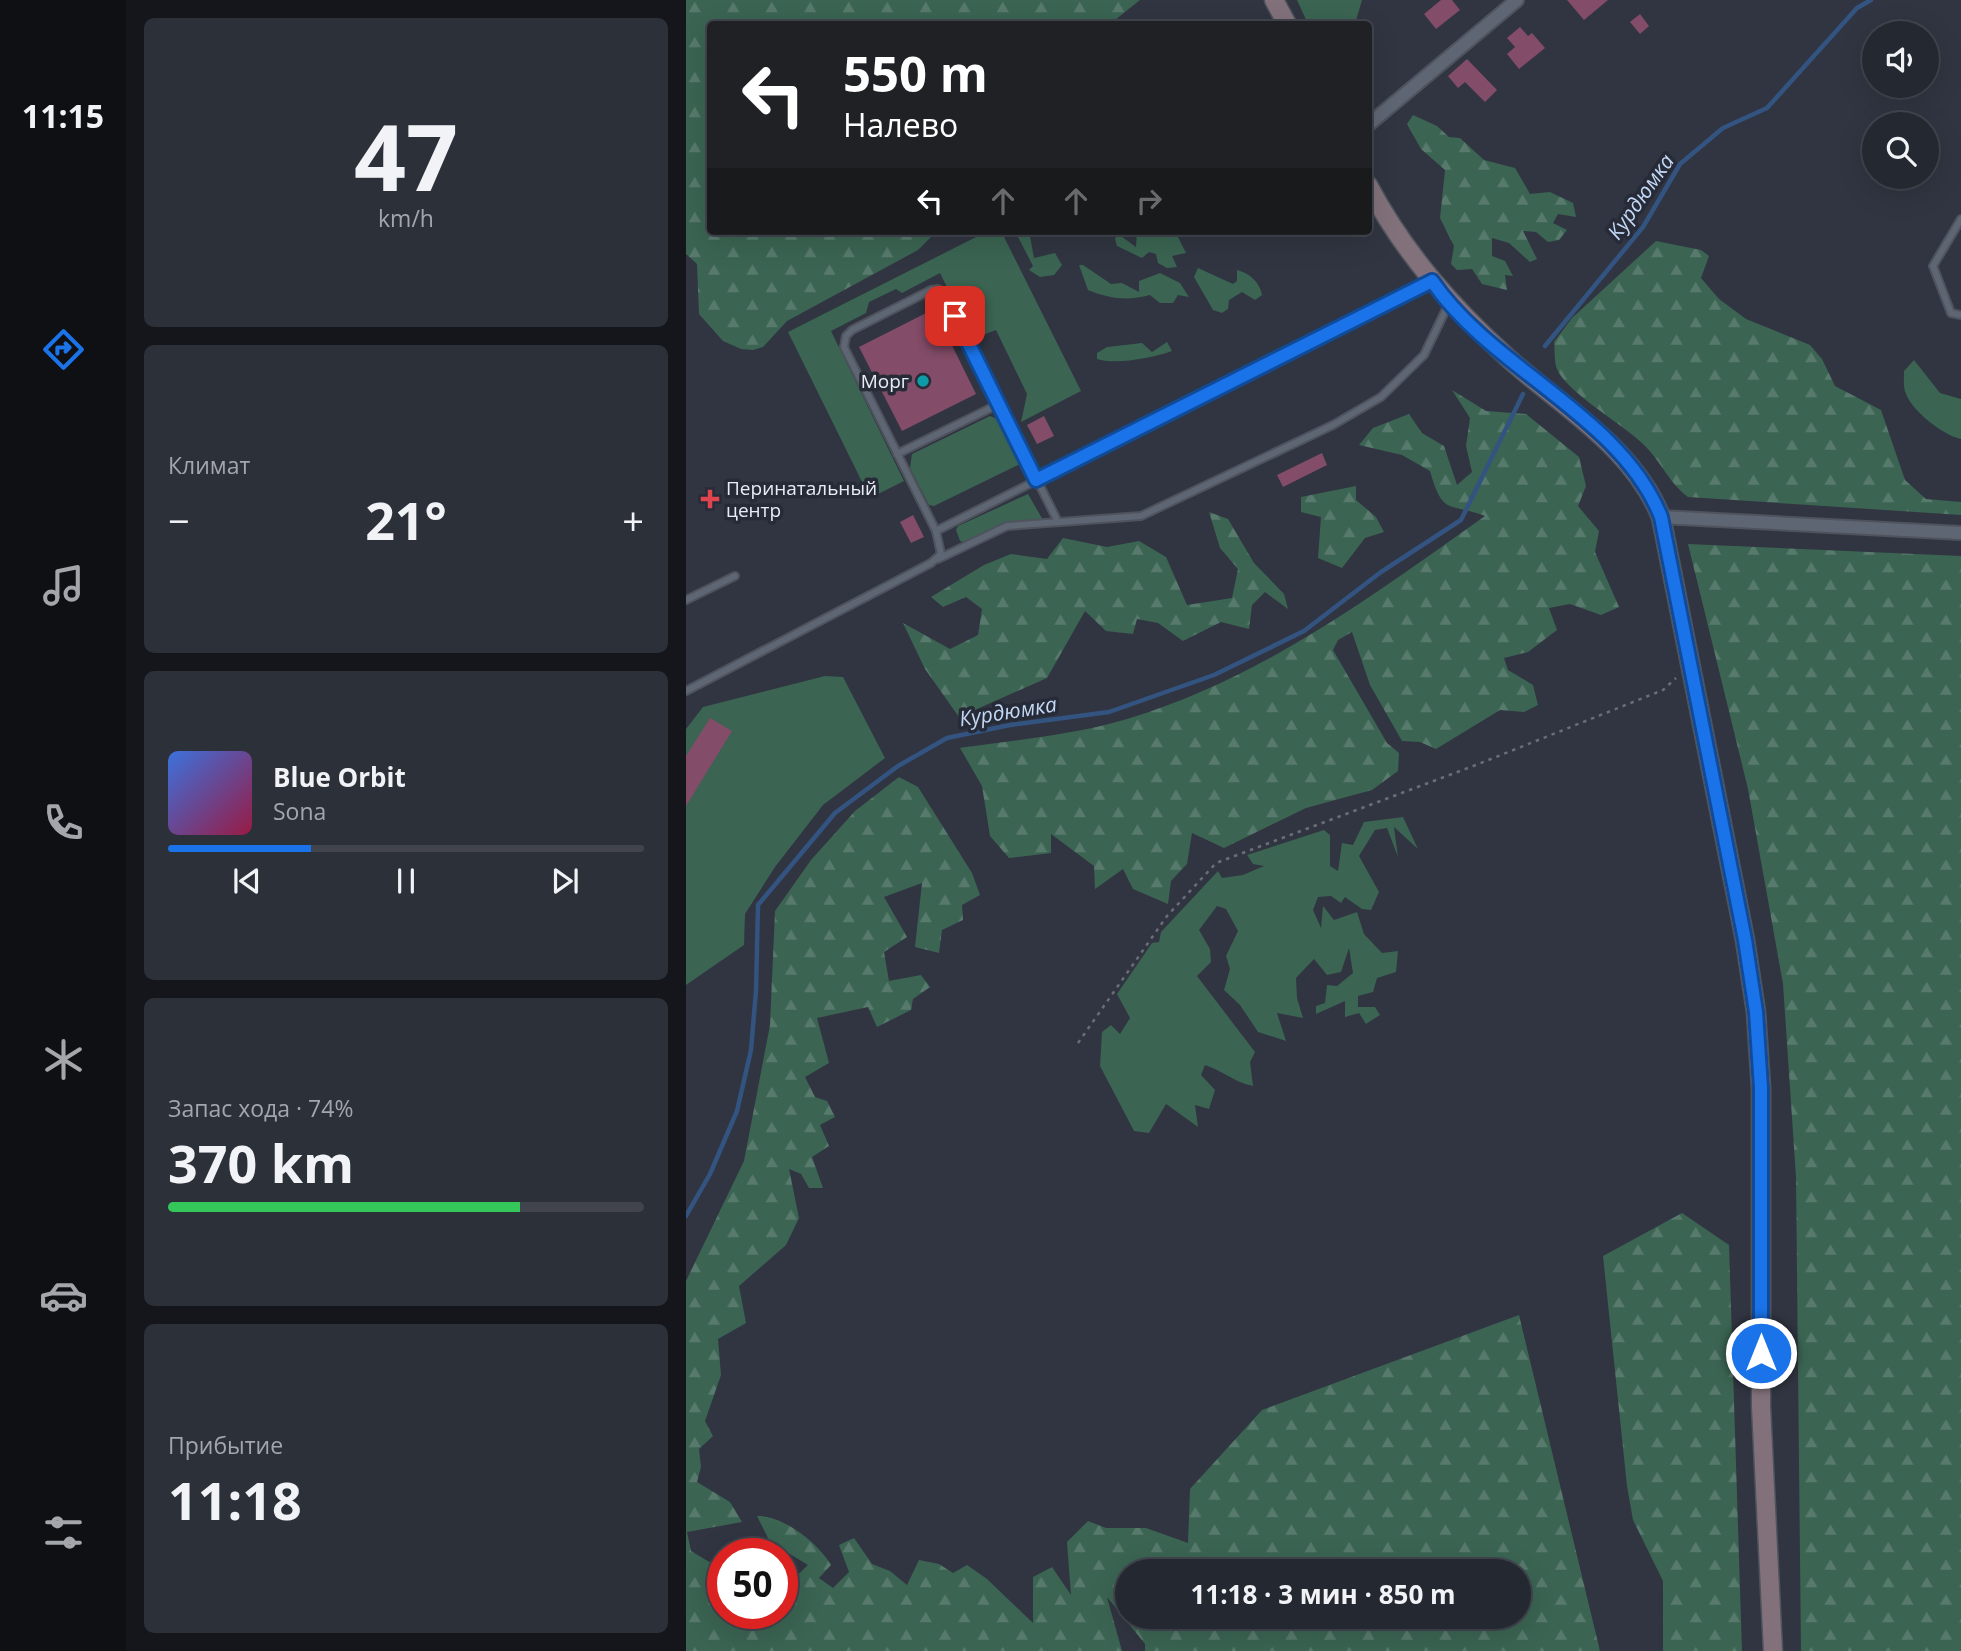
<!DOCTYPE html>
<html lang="ru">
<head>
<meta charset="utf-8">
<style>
  :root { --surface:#242831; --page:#2c3039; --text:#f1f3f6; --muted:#a3a6ab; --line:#41444d; --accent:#1a73e8 }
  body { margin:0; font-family:"Open Sans",sans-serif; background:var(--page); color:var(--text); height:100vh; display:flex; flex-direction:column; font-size:26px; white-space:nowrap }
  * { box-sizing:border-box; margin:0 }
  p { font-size:23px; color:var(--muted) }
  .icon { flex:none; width:38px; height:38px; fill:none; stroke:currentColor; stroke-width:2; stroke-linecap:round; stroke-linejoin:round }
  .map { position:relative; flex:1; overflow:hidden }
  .side { display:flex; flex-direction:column; gap:18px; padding:18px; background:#14161b; width:560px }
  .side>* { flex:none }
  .hud { position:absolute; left:21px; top:21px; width:665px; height:214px; border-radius:7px; box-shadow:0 7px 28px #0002,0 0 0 2px var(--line); background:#202124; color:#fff; overflow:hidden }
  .fabs { position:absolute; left:1176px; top:21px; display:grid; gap:14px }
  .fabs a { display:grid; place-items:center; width:77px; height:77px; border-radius:50%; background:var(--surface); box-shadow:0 7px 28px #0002,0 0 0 2px var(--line); font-size:35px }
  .speed { position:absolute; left:21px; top:1538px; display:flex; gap:14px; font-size:35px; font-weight:700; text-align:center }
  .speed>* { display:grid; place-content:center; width:91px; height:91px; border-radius:50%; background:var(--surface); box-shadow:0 7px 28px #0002,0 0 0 2px var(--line); line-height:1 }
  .speed .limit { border:10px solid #d22; background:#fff; color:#111 }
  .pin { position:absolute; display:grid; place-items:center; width:60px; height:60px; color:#fff; margin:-30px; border-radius:14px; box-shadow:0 4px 10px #0006 }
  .me { position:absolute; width:77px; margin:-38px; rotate:0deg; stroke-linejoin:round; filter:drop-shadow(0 0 5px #0008) }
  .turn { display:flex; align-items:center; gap:24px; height:147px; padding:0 21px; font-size:32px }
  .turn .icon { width:91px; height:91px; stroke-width:2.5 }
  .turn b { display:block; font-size:49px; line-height:60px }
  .lanes { display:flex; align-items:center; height:66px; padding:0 21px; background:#0003; justify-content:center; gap:35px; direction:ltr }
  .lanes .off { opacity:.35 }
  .big { font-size:52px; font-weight:700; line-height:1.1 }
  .side .tile { flex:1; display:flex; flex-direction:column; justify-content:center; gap:10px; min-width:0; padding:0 24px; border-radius:10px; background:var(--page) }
  .side .dial { align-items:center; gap:0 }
  .dial b { font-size:91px; line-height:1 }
  .song { display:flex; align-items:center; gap:21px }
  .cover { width:84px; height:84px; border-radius:10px; background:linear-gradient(135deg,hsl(220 70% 55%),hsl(340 70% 35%)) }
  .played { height:7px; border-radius:4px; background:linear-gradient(90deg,var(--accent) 30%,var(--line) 30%) }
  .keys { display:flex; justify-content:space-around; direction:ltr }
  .heat { display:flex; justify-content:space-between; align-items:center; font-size:38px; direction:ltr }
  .charge { height:10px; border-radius:5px; background:linear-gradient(90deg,#34c759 74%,var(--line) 0) }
  .trip { position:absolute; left:429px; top:1559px; width:416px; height:70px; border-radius:35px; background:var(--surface); box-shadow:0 7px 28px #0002,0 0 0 2px var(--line); font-weight:700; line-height:70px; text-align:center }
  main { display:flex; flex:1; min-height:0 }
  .dock { display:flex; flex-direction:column; width:126px; justify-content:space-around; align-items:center; background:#0e1014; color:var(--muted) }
  .dock .icon { width:49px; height:49px }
  .dock .active { color:var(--accent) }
  .dock b { font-size:32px; color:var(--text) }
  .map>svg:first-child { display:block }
  .green { fill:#3b6452 }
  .forest { fill:url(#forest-firs); fill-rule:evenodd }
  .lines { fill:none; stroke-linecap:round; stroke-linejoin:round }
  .stream { stroke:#335481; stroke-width:4.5 }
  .building { fill:#834c68 }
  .service-casing { stroke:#4e535d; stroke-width:10 }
  .minor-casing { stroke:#4e535d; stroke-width:16 }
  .secondary-casing { stroke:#4e535d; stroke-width:21 }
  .path { stroke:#696d78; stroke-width:2.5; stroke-dasharray:3.5 5; stroke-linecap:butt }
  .service { stroke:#5f6673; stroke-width:6 }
  .minor { stroke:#5f6673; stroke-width:12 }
  .secondary { stroke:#82717a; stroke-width:18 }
  .route-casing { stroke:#114b97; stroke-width:18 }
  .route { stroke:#1a73e8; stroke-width:12 }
  .culture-dot { fill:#0f9aa8; stroke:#262b37; stroke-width:2.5 }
  .health-dot { fill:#e0444e; stroke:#262b37; stroke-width:2.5 }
  .labels { text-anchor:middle; stroke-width:7; stroke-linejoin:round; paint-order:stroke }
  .poi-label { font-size:19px; fill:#e8ecf4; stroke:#262b37; text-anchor:end }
  .water-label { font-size:21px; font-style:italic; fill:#c3d8f5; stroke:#262b37 }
</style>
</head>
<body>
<main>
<nav class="dock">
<b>11:15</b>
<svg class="icon active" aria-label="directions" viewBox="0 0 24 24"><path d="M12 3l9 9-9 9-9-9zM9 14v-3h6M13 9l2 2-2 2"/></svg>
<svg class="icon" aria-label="music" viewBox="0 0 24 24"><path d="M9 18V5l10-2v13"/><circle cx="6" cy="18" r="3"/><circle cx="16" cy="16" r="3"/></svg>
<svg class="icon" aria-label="phone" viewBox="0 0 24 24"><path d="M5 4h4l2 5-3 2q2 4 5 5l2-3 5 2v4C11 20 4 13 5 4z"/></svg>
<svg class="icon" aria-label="climate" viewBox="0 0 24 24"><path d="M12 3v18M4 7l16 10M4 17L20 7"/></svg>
<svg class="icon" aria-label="car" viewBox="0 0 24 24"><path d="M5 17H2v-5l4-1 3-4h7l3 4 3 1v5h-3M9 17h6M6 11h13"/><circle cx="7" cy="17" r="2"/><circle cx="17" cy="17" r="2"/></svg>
<svg class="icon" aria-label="filters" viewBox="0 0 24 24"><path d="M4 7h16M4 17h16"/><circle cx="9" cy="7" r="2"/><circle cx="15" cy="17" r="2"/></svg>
</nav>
<section class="side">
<div class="tile dial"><b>47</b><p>km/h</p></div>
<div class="tile"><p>Климат</p>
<div class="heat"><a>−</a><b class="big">21°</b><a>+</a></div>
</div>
<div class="tile">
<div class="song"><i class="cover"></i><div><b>Blue Orbit</b><p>Sona</p></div></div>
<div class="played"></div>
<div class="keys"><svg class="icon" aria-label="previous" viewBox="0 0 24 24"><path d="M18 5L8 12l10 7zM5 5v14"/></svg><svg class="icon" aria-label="pause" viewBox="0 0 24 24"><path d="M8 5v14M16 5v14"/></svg><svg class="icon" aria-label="next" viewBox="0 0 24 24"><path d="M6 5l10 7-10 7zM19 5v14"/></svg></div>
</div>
<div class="tile"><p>Запас хода · 74%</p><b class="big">370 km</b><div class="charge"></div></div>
<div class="tile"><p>Прибытие</p><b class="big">11:18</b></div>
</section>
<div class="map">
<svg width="1275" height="1651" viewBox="0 0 1275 1651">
  <defs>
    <pattern id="forest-firs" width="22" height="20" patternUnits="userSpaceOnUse" patternTransform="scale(1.75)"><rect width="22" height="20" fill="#3b6452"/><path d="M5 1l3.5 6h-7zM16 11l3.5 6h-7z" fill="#577a6c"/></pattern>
  </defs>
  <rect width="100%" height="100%" fill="#303541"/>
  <path class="green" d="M611 0H676L669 24H622Z
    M302 231H315L395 391 335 422 341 394 310 330 289 338 284 333 254 273 216 293 210 289 183 302 180 313 145 331 218 481 184 498 102 332Z
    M329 231H343L348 258 369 253 376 265 368 275 354 277 343 270 347 266Z
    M451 231 469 234 489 231 500 253 486 256 491 267 481 268 472 263 470 254 463 252 456 258 431 246 429 239 432 234 450 247Z
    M393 265H397L425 284 436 283 453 292V281L474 273 494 283 503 297 492 295 487 303H474L464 295C442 301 424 299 402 290Z
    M512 268 547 284 551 281V270C564 273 574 283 576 295L569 300 556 292 543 300 542 309 536 313 527 310 508 277Z
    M481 342 486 351C467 358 429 365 411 359V353L421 347 456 343 466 352Z
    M1228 360 1254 393 1275 399V439C1257 435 1227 412 1220 394 1217 388 1218 378 1218 371Z
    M304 416C321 421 328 444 336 459L334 464 248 506 243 505 224 468 226 454Z
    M342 494 357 520 319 522 278 542 274 541 270 530 272 526Z
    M139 676 157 677 199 758 137 805 89 867 59 914 58 945 0 985V729L17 707Z
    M717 817 732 849 708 827 712 857 701 828 689 830 673 856 693 892 685 910 676 909 659 897 655 903 645 896 632 897 627 910 635 928 637 906 648 920 671 912 678 934 696 953 712 951 710 972 691 978 687 992 672 996V1007H689L694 1015 680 1024 673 1013 659 1017V1001L630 1014V1006L639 1003 641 985 651 986 667 973 663 948 655 972 641 975 628 959 610 978 611 998 617 1018 591 1013 600 1041 572 1032 554 1005 538 990 544 969 540 956 552 931 540 909 531 906 513 930 524 949 525 962 511 976 569 1052 564 1062 567 1086C548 1082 537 1071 519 1065L515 1075 529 1090 523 1109 509 1105 512 1127 480 1104 463 1133 448 1131 414 1066 416 1032 425 1025 434 1034 444 1018 431 994 466 943 473 942 475 932 532 871 536 878 557 875 578 866 567 864 561 855 638 830 644 835V866L652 871 656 843 667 845 678 822Z"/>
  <path class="forest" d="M0 0H454L424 24H24V231H251L232 250 101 321 77 347 67 350 55 349 37 341 13 314 11 264 0 254Z
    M727 115 751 126 763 137 774 138 798 160 829 168 844 194 864 192 887 203 890 217 872 214 867 223 881 230 873 240 862 242 850 232 837 231 851 259 844 262 823 243 806 238V256L819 261 827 276 819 275 821 290 796 284 786 269 771 270 765 264 768 246 754 218 759 170 735 149 721 124Z
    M970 241 1015 250 1023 256 1015 278 1033 299 1060 319 1124 345 1136 359 1149 386 1195 410 1219 480 1240 499 1275 502V515L1002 497C983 483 975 461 957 444 938 425 880 392 871 369 868 362 869 350 868 342L886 318Z
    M766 390 800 411 840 414 893 457 900 486 892 506 913 531 909 552 933 607 915 615 884 604 863 608 871 630 842 652 818 658 822 670 847 685 852 705 838 712 814 710 750 749 734 742 716 741 684 685 666 632 652 640 647 650 701 743 713 753 712 771 686 790 620 808 538 848 506 833 501 864 485 881 482 904 447 889 437 869 409 889 408 866 365 834V853L323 858 304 836 296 786 274 748C329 740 387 735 441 719 575 679 686 596 799 516 763 502 757 517 744 471L716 455 673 445 687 428 723 414 736 433 758 446 771 485 786 472 780 446 784 418Z
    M670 486V500L690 517 698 532 679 538 656 568 632 558 635 517 615 512V497Z
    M523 512 542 519 568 563 598 594 602 609 579 592 566 605 563 629 535 622 497 641 472 623 451 619 447 634 420 631 399 611 361 678 273 717 239 669 217 623 264 649 292 635 296 609 280 597 257 607 245 597 298 565 325 554 361 559 377 538 421 547 453 541 480 557 501 605 546 598 552 569 534 548Z
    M1002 544 1275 556V1651H1115L1110 1177 1097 984 1062 789Z
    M213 777 232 787 286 873 294 895 276 905 277 920 256 930 253 953 229 947 236 883 198 897 221 937 198 952 203 981 235 975 244 987 227 999 225 1010 191 1027 182 1007 131 1018 143 1063 119 1077 129 1097 141 1101 149 1117 134 1125 143 1146 126 1157 137 1188H123L115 1174 103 1169 113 1218 100 1245 53 1286 60 1323 32 1339 35 1375 19 1421 27 1436 13 1449 15 1467 11 1482 44 1502 56 1522 1 1532 5 1551 25 1563 37 1562V1614H96V1590L122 1565 84 1542 71 1516C97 1515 132 1543 145 1565L133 1578 147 1588 163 1572 153 1545 168 1538 186 1564 204 1571 221 1585 233 1560 253 1564 267 1573 281 1565 301 1579 347 1623V1577L366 1567 385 1595 381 1542 402 1521 420 1528H460L502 1543 504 1489 576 1410 833 1315 914 1651H459V1644L421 1597 436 1651H0V1281L58 1161 84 1025 89 911 125 860 169 811ZM441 1572H833V1617H441Z
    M996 1213 1043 1245 1056 1651H977V1581L947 1520 941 1486 917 1256Z"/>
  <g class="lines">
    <path class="stream" d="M859 346 957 227 994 164 1037 128 1081 108 1171 8 1185 0
      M0 1216 24 1174 51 1111 65 1050 70 991 72 905 149 813 212 766 261 738 324 725 423 712 528 675 618 631 695 572 775 520 837 394"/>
  </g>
  <path class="building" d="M755 0H766L774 10 750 29 738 14Z
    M881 0H922L898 20Z
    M954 14 963 26 954 34 944 22Z
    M834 27 842 36 846 33 859 48 833 69 821 54 829 47 821 38Z
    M781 59 811 90 799 102 779 82 772 88 762 76Z
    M248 309 290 394 216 431 173 347Z
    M358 416 368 436 351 444 341 425Z
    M636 453 641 465 597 487 591 475Z
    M227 515 238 537 225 543 214 522Z
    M24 718 46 731 0 806V756Z"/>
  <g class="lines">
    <defs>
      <path id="service" d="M1275 219 1247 266 1265 313 1275 315
        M211 454 313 404
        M250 531 745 282
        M252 559 321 526 455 516 647 425 695 397 738 355 763 303
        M0 600 49 576
        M0 691 245 563 255 554 250 531 158 347 160 336 166 330 245 290 252 289 258 293 372 522"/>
      <path id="minor" d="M682 125 831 0
        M975 517 1275 533"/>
      <path id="secondary" d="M588 0 601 24
        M682 185C718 253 766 307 822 358 876 407 947 447 975 517L1059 940 1070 1012 1075 1088V1406L1087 1651"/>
    </defs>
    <use href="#service" class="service-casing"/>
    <use href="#minor" class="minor-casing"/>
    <use href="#secondary" class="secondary-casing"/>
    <path class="path" d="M392 1043 481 916 530 863 790 765 977 690 990 678"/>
    <use href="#service" class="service"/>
    <use href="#minor" class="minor"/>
    <use href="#secondary" class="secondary"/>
  </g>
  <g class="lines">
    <defs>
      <path id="route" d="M269 316 350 480 746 281C807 370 935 416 975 517L1059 940 1070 1012 1075 1088V1353"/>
    </defs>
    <use href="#route" class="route-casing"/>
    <use href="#route" class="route"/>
  </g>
  <circle class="culture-dot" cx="237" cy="381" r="7"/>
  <path class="health-dot" d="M20.5 488.5h7v7h7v7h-7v7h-7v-7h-7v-7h7z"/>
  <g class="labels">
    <g class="poi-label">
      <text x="223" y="388">Морг</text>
      <text x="40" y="495" text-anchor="start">Перинатальный<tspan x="40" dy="22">центр</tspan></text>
    </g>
    <g class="water-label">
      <text transform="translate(955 197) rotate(-55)" y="7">Курдюмка</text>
      <text transform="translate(322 712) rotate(-9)" y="7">Курдюмка</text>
    </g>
  </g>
</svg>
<div class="fabs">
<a><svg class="icon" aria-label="sound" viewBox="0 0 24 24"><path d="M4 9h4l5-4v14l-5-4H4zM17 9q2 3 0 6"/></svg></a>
<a><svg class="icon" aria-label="search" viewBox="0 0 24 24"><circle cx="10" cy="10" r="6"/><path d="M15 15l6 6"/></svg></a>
</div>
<div class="speed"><div class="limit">50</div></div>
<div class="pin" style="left:269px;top:316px;background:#d93025"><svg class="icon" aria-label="arrive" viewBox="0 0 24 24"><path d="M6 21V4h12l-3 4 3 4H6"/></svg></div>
<svg class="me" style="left:1075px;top:1353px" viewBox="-20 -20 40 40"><circle r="17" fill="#1a73e8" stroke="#fff" stroke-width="3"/><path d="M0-11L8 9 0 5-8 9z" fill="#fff"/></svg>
<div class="trip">11:18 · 3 мин · 850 m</div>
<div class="hud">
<div class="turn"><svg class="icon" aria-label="left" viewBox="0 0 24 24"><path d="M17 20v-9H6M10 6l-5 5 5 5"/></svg><div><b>550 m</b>Налево</div></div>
<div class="lanes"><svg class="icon" aria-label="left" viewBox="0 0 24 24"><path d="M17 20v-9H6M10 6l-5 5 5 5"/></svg><svg class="icon off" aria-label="ahead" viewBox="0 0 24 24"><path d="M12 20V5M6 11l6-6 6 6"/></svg><svg class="icon off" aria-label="ahead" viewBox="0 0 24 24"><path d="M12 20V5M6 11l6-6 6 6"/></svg><svg class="icon off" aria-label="right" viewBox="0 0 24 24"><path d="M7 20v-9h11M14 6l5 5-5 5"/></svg></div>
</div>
</div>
</main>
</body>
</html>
